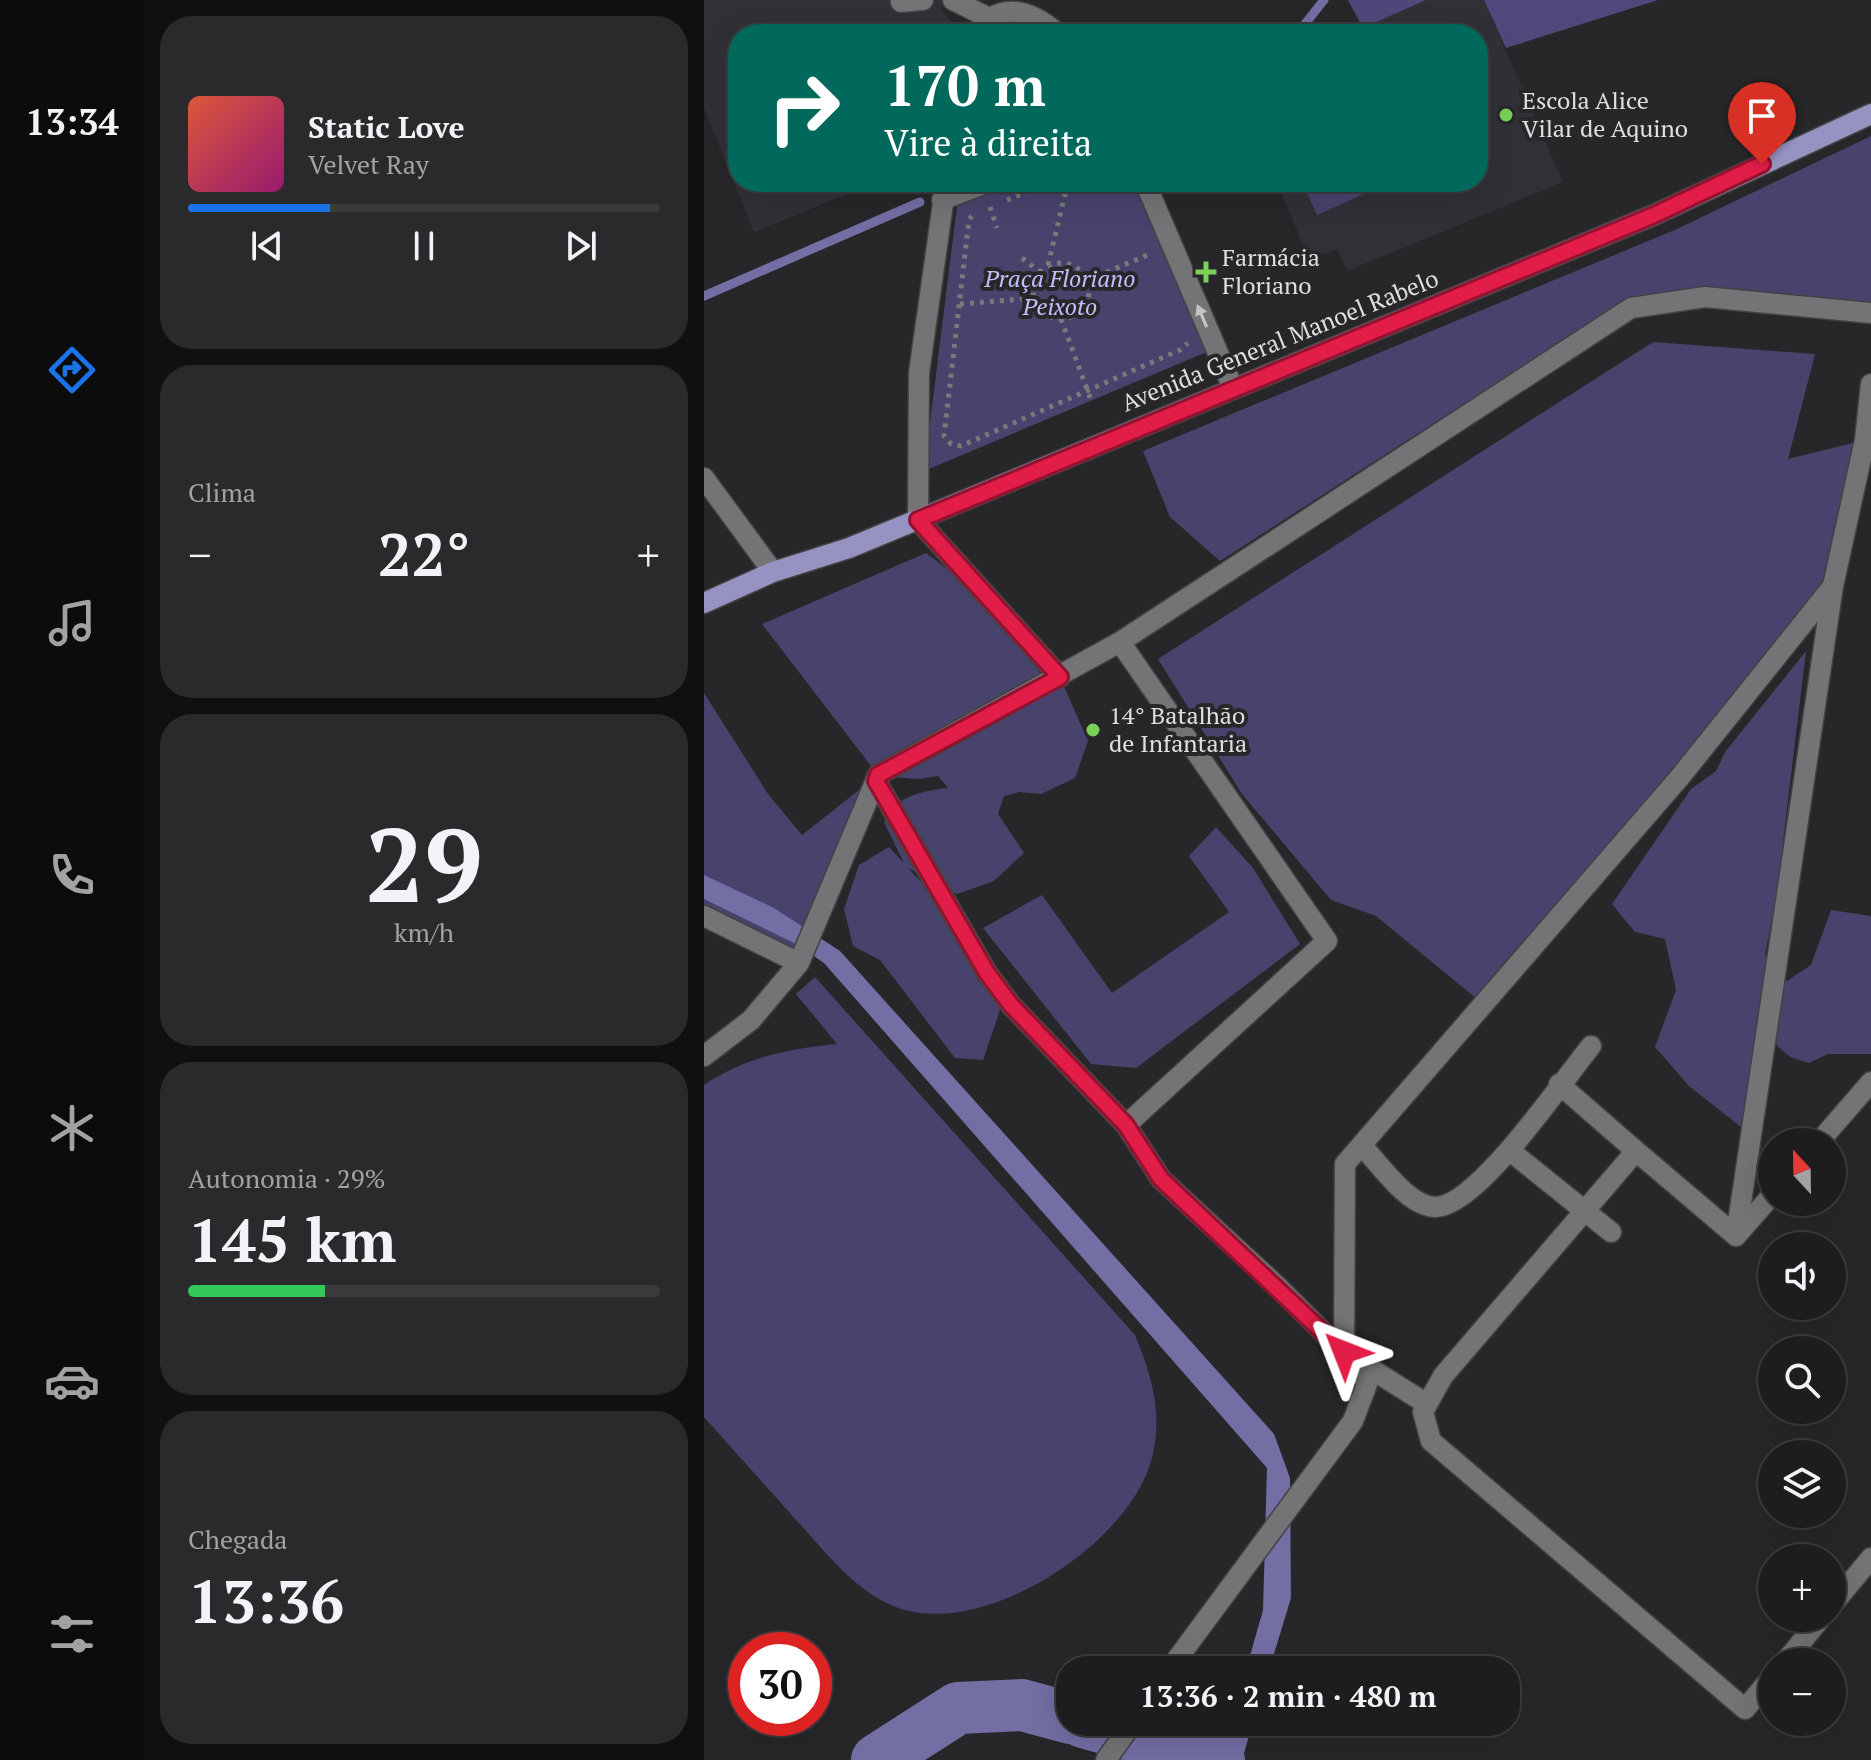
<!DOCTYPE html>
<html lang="pt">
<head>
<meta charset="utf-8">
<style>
  :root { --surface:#1d1d1f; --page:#2a2a2c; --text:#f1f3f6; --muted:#a0a2a4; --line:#3b3b3d; --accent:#1a73e8 }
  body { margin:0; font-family:"PT Serif",serif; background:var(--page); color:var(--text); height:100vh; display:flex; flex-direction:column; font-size:30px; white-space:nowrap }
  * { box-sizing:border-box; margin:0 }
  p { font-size:26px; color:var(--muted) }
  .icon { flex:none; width:44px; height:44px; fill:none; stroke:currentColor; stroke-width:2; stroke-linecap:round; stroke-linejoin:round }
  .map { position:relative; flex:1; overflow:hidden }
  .drawer { display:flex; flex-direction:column; gap:16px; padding:16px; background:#101011; width:560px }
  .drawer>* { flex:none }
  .guide { position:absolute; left:24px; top:24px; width:760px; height:168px; border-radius:32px; box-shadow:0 8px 32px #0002,0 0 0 2px var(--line); background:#00695c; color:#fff; overflow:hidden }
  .needle { width:52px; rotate:338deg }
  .tools { position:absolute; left:1054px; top:1128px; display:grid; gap:16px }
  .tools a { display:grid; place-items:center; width:88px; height:88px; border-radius:50%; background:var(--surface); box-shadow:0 8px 32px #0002,0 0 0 2px var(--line); font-size:40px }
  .speed { position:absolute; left:24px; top:1632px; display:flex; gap:16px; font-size:40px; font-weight:700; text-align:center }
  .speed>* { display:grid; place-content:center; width:104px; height:104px; border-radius:50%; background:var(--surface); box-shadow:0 8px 32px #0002,0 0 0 2px var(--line); line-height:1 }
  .speed .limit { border:12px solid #d22; background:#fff; color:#111 }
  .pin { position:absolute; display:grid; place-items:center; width:68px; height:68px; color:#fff; margin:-82px -34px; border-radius:50% 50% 50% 0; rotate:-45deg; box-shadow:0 0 8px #0007 }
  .pin .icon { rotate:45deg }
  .me { position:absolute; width:88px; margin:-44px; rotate:315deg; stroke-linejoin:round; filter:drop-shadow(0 0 6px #0008) }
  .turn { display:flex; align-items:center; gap:28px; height:168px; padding:0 24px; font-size:36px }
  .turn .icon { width:104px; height:104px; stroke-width:2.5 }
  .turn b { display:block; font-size:56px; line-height:68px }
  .big { font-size:60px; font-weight:700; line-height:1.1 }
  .drawer .widget { flex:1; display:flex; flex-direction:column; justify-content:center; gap:12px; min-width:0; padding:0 28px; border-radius:32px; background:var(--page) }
  .drawer .dial { align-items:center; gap:0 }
  .dial b { font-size:104px; line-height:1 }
  .song { display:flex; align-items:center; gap:24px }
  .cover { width:96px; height:96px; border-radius:12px; background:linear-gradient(135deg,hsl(10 70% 55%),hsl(320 70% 35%)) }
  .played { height:8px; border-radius:4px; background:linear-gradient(90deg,var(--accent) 30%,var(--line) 30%) }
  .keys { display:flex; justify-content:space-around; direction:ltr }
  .heat { display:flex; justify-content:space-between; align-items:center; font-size:44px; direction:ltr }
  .charge { height:12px; border-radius:6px; background:linear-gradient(90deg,#34c759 29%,var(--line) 0) }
  .trip { position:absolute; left:352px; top:1656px; width:464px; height:80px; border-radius:32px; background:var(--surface); box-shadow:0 8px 32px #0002,0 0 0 2px var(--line); font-weight:700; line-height:80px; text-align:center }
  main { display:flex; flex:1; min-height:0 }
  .menu { display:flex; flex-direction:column; width:144px; justify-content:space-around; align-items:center; background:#0c0c0c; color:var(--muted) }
  .menu .icon { width:56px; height:56px }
  .menu .current { color:var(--accent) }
  .menu b { font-size:36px; color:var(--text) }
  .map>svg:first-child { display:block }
  .built { fill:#303037 }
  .green { fill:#47436d }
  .forest { fill:#4f497b }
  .water { fill:#736ea4 }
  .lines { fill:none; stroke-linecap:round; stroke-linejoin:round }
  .stream { stroke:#736ea4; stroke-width:9 }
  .river { stroke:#736ea4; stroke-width:52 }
  .minor-casing { stroke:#424243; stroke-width:23 }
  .major-casing { stroke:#424243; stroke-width:23 }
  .path { stroke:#79797b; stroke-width:5; stroke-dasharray:4 6; stroke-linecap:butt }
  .minor { stroke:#747477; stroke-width:20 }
  .major { stroke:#9692c1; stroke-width:20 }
  .oneway { fill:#c4c4c6 }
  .route-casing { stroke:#92132f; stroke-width:20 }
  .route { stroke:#e11d48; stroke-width:14 }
  .poi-dot { fill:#79d157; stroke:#272729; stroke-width:3 }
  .labels { text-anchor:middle; stroke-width:8; stroke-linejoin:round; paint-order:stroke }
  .poi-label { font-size:24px; fill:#dfdfe0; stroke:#272729; text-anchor:start }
  .park-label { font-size:24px; font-style:italic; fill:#c2bdfd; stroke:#272729 }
  .street-label { font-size:24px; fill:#dfdfe0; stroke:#272729 }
</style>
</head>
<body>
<main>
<nav class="menu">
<b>13:34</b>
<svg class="icon current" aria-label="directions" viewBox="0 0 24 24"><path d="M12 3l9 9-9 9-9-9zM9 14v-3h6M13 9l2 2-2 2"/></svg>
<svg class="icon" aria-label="music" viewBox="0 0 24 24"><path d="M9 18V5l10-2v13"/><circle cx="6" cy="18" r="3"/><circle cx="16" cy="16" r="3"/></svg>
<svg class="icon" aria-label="phone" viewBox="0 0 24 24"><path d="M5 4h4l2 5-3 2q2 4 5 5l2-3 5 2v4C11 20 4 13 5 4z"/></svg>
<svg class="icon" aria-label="climate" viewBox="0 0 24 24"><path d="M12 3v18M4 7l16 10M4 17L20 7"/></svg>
<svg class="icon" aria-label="car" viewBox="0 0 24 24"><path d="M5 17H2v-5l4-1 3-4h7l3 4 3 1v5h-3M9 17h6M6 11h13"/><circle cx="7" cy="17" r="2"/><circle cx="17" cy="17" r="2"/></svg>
<svg class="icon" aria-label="filters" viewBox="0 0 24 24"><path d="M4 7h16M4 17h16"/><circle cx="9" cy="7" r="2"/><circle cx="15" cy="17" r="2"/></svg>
</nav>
<section class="drawer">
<div class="widget">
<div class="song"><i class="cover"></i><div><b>Static Love</b><p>Velvet Ray</p></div></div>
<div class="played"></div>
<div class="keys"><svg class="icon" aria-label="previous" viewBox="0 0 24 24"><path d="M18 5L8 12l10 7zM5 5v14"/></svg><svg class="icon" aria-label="pause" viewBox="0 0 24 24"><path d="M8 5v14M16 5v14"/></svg><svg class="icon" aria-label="next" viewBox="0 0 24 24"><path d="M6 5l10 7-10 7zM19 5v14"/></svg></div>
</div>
<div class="widget"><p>Clima</p>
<div class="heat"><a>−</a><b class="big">22°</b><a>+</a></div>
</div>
<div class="widget dial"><b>29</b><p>km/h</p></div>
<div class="widget"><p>Autonomia · 29%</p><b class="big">145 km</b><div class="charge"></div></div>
<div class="widget"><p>Chegada</p><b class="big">13:36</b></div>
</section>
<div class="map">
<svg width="1167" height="1760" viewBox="0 0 1167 1760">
  <rect width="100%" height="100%" fill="#272729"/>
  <path class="built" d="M0 0H242L237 9 252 28 251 34H34V182H173L50 232 0 108Z
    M722 0H780L859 182 643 271 633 249 605 260 573 182H774V34H644Z"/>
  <path class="green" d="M296 11 342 34H275Z
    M1167 136V303L1001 297 924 298 516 561 466 517 439 451 973 229Z
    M256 182H445L517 346 220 471Z
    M598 182H657L662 193 613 215Z
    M949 342 1111 354 1084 459 1161 440 1129 586 773 999 672 916 627 900 538 794 454 659Z
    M222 553 287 602 339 677H356L384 741 371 778 337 794 315 792 300 796 294 814 320 853 290 881 253 894 204 868 232 898 297 1007 279 1060 251 1058 176 960 149 946 140 909 155 865 185 847 200 863 180 822C192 796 217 791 244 788L234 776 215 779 174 776 95 963 0 916V693L64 794 98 835 174 775 58 624Z
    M1102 651 1072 900 1061 954 1083 981 1107 965 1127 910 1167 916V1054H1124L1105 1063 1086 1057 1055 1030 1042 1131 985 1086 951 1047 972 990 961 939 931 932 908 904 987 789 1012 771 1021 752Z
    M512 827 549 868 596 944 432 1068 387 1064 279 928 338 895 408 993 525 912 485 856Z
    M111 977 431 1335C448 1377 459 1413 448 1458 426 1545 274 1644 187 1605 147 1587 122 1552 93 1521 62 1486 31 1452 0 1417V1085C41 1057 84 1049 133 1044L92 994Z"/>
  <path class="forest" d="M644 0H722L659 28Z
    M780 0H954L802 48Z"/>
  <path class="water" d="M0 875 70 908 136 951 570 1434 586 1478 587 1598 565 1670H542L559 1610 563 1468 120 963 92 944 0 899Z
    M527 1722H549L538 1760H516Z"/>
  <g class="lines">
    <path class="stream" d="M593 34 620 0
      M0 296 216 202"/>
    <path class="river" d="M379 1722 515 1760
      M173 1760 254 1708 318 1705 366 1718"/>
    <defs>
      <path id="minor" d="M249 0 283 17
        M197 2 219 0
        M272 34C294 0 327 9 354 34
        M242 182 215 373 214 520 356 677
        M441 182 529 388
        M238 200 285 182
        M0 478 69 572
        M416 642 623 941 422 1125
        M172 781 283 973 307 1005 422 1125 457 1179 573 1286 652 1365 663 1384 649 1421 465 1670
        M0 916 95 963
        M0 1056 47 1020 95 963 174 775 416 642 927 308 1001 297 1167 313
        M855 1084 932 1151
        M1115 1142 1167 1082
        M658 1146C676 1164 704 1207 732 1207 774 1206 859 1080 887 1046
        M805 1150 907 1232
        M1032 1236 932 1151 739 1376 719 1412 727 1441 1041 1709 1068 1677
        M1032 1236 1129 586 1161 440 1167 384
        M1032 1236 1068 1195
        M723 1404 640 1352 641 1164 976 777 1129 586
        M1128 1605 1167 1558
        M1081 1662 1117 1618
        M402 1760 429 1722"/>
      <path id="major" d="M0 603 69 572 145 548 950 215 1167 114"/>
    </defs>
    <use href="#minor" class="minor-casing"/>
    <use href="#major" class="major-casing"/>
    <path class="path" d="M303 200 346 182
      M286 207 293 228
      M268 216 265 219 240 436 247 444 257 446 476 350 484 343
      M318 258 336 272
      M329 291a28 28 0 1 1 56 0a28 28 0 1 1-56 0Z
      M344 265 364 182
      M384 280 446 254
      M256 304 330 298
      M357 319 387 400"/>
    <use href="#minor" class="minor"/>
    <use href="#major" class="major"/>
  </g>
  <defs><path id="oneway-solid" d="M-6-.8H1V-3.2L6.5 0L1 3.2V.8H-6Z" transform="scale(2)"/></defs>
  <use class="oneway" href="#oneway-solid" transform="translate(498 316) rotate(-113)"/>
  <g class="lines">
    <defs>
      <path id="route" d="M640 1352 457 1179 422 1125 307 1005 283 973 172 781 174 775 356 677 214 520 950 215 1058 164"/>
    </defs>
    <use href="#route" class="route-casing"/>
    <use href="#route" class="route"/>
  </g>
  <g class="poi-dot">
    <circle cx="802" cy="115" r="8"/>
    <path d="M498 260h8v8h8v8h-8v8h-8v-8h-8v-8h8z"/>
    <circle cx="389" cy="730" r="8"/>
  </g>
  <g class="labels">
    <g class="poi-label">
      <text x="818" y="109">Escola Alice<tspan x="818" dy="28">Vilar de Aquino</tspan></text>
      <text x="518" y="266">Farmácia<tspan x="518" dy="28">Floriano</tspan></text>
      <text x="405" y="724">14° Batalhão<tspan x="405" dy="28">de Infantaria</tspan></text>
    </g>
    <g class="park-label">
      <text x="356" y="287">Praça Floriano<tspan x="356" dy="28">Peixoto</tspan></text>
    </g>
    <g class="street-label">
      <text transform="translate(576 341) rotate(-22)" y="8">Avenida General Manoel Rabelo</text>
    </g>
  </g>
</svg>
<div class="tools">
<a><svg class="needle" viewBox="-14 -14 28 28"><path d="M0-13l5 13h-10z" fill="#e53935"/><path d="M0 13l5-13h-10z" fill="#a0a2a4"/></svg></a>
<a><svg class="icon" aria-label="sound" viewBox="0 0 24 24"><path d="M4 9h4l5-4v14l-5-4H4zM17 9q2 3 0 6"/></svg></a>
<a><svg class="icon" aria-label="search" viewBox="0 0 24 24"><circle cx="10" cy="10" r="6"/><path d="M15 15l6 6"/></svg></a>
<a><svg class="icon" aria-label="layers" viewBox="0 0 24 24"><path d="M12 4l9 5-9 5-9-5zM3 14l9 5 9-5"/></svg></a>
<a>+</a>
<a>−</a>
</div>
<div class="speed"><div class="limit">30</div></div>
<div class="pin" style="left:1058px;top:164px;background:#d93025"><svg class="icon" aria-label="arrive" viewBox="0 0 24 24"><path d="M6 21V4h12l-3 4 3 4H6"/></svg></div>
<svg class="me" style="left:640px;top:1352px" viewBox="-20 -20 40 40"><path d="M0-17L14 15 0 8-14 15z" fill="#e11d48" stroke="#fff" stroke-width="4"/></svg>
<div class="trip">13:36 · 2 min · 480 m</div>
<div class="guide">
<div class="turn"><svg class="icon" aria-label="right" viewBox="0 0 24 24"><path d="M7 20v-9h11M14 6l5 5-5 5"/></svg><div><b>170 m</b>Vire à direita</div></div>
</div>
</div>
</main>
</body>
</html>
